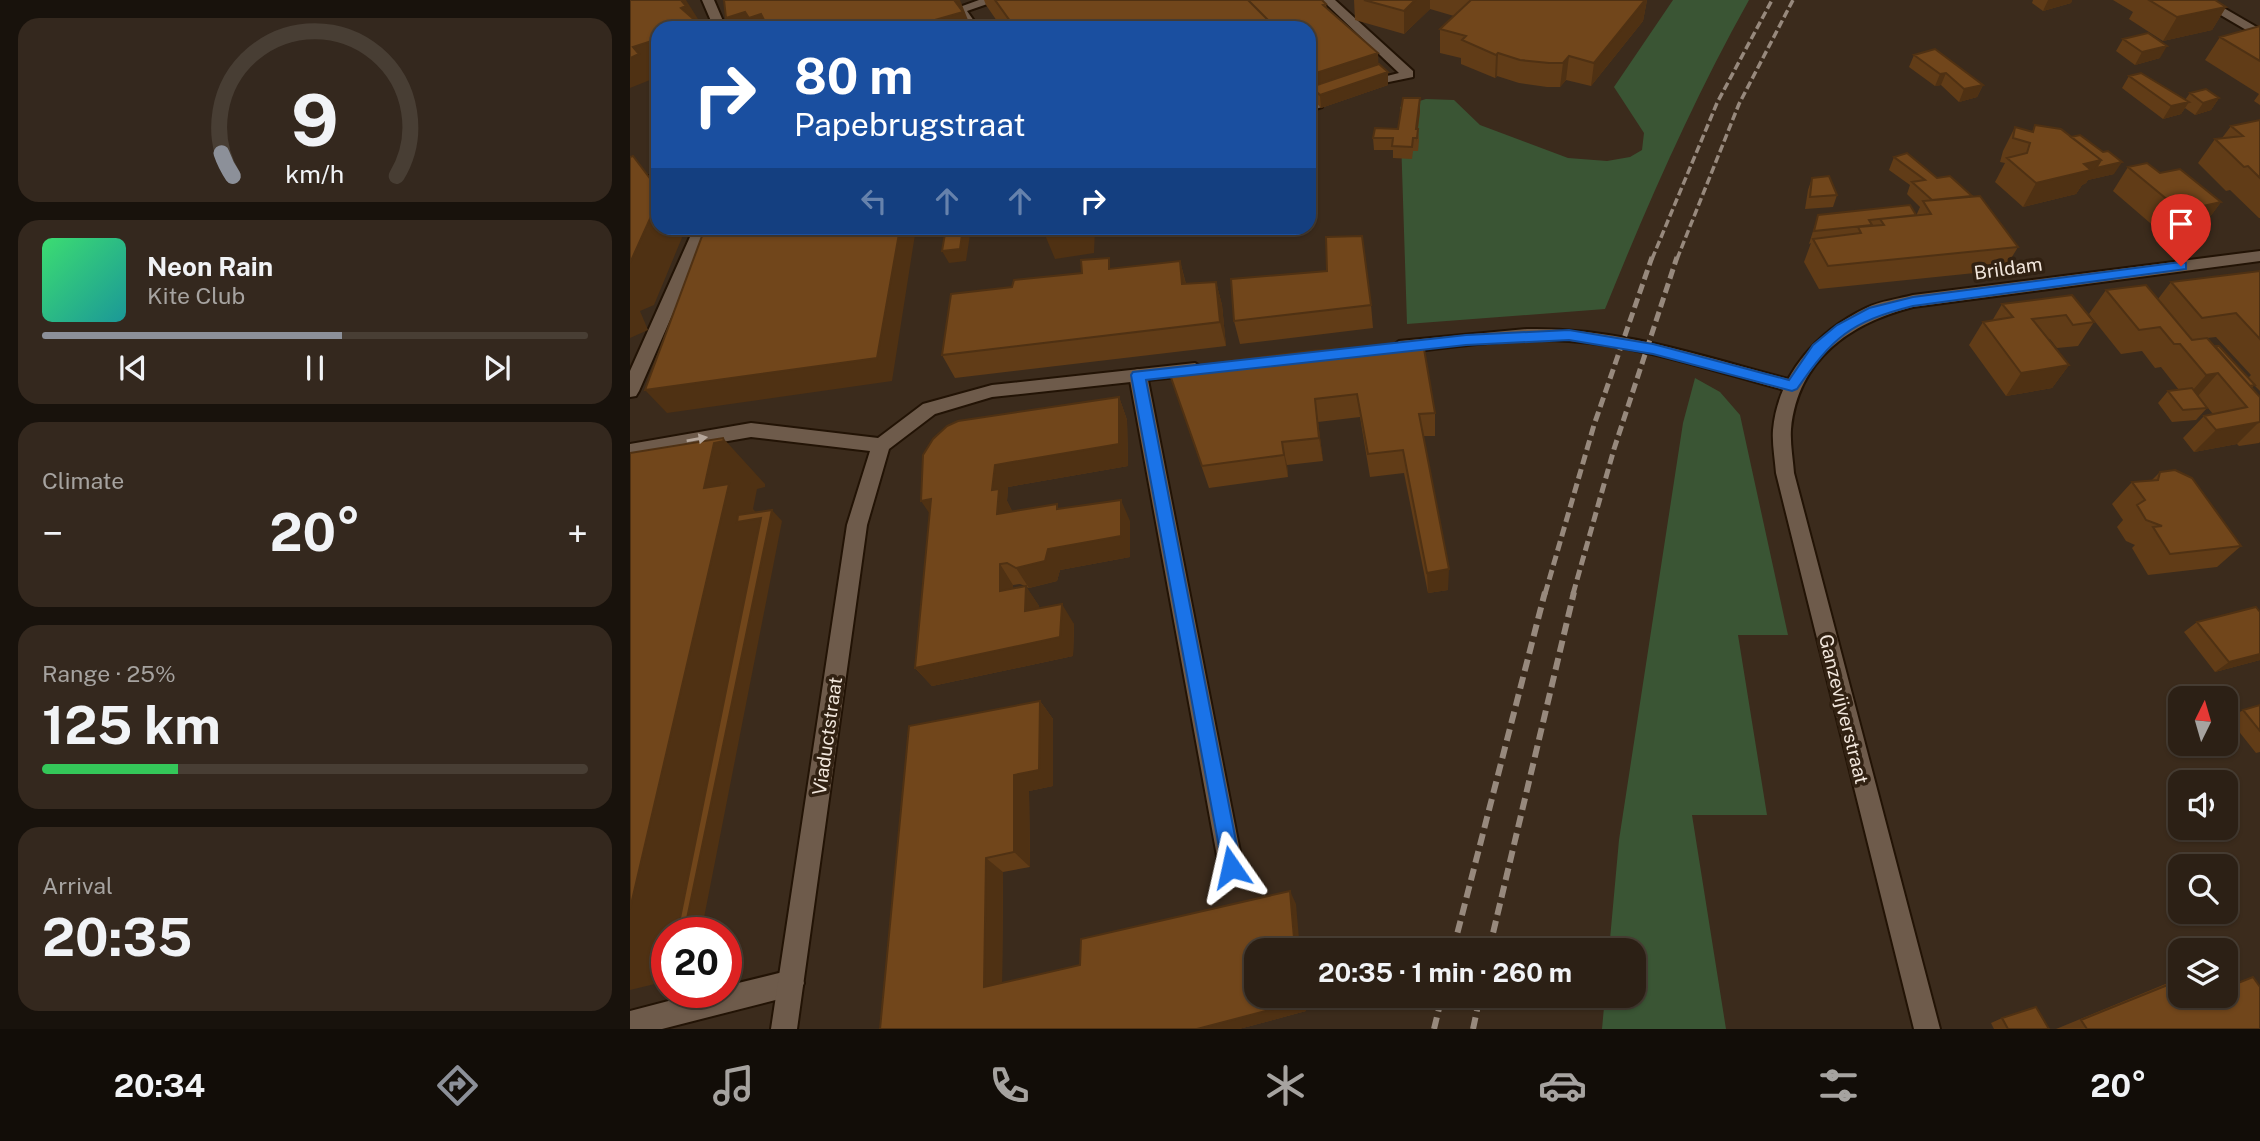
<!DOCTYPE html>
<html lang="en">
<head>
<meta charset="utf-8">
<style>
  :root { --surface:#2c2015; --page:#34281e; --text:#f1f3f6; --muted:#a6a3a0; --line:#483e34; --accent:#8c9099 }
  body { margin:0; font-family:"Public Sans",sans-serif; background:var(--page); color:var(--text); height:100vh; display:flex; flex-direction:column; font-size:26px; white-space:nowrap }
  * { box-sizing:border-box; margin:0 }
  p { font-size:23px; color:var(--muted) }
  .icon { flex:none; width:38px; height:38px; fill:none; stroke:currentColor; stroke-width:2; stroke-linecap:round; stroke-linejoin:round }
  .map { position:relative; flex:1; overflow:hidden }
  .details { display:flex; flex-direction:column; gap:18px; padding:18px; background:#18120c; width:630px }
  .details>* { flex:none }
  .guide { position:absolute; left:21px; top:21px; width:665px; height:214px; border-radius:21px; box-shadow:0 2px 5px #0004,0 0 0 2px var(--line); background:#1a4fa0; color:#fff; overflow:hidden }
  .needle { width:46px; rotate:5deg }
  .fabs { position:absolute; left:1538px; top:686px; display:grid; gap:14px }
  .fabs a { display:grid; place-items:center; width:70px; height:70px; border-radius:14px; background:var(--surface); box-shadow:0 2px 5px #0004,0 0 0 2px var(--line); font-size:35px }
  .speed { position:absolute; left:21px; top:917px; display:flex; gap:14px; font-size:35px; font-weight:700; text-align:center }
  .speed>* { display:grid; place-content:center; width:91px; height:91px; border-radius:50%; background:var(--surface); box-shadow:0 2px 5px #0004,0 0 0 2px var(--line); line-height:1 }
  .speed .limit { border:10px solid #d22; background:#fff; color:#111 }
  .pin { position:absolute; display:grid; place-items:center; width:60px; height:60px; color:#fff; margin:-72px -30px; border-radius:50% 50% 50% 0; rotate:-45deg; box-shadow:0 0 7px #0007 }
  .pin .icon { rotate:45deg }
  .me { position:absolute; width:77px; margin:-38px; rotate:349deg; stroke-linejoin:round; filter:drop-shadow(0 0 5px #0008) }
  .turn { display:flex; align-items:center; gap:24px; height:147px; padding:0 28px; font-size:32px }
  .turn .icon { width:91px; height:91px; stroke-width:2.5 }
  .turn b { display:block; font-size:49px; line-height:60px }
  .lanes { display:flex; align-items:center; height:66px; padding:0 28px; background:#0003; justify-content:center; gap:35px; direction:ltr }
  .lanes .off { opacity:.35 }
  .big { font-size:52px; font-weight:700; line-height:1.1 }
  .details .widget { flex:1; display:flex; flex-direction:column; justify-content:center; gap:10px; min-width:0; padding:0 24px; border-radius:21px; background:var(--page) }
  .details .dial { align-items:center; gap:0 }
  .dial svg { height:182px; overflow:visible; fill:none; stroke:var(--line); stroke-width:7; stroke-linecap:round; text-anchor:middle }
  .dial text { fill:var(--text); stroke:none }
  .song { display:flex; align-items:center; gap:21px }
  .cover { width:84px; height:84px; border-radius:10px; background:linear-gradient(135deg,hsl(140 70% 55%),hsl(180 70% 35%)) }
  .played { height:7px; border-radius:4px; background:linear-gradient(90deg,var(--accent) 55%,var(--line) 55%) }
  .keys { display:flex; justify-content:space-around; direction:ltr }
  .heat { display:flex; justify-content:space-between; align-items:center; font-size:38px; direction:ltr }
  .charge { height:10px; border-radius:5px; background:linear-gradient(90deg,#34c759 25%,var(--line) 0) }
  .trip { position:absolute; left:614px; top:938px; width:402px; height:70px; border-radius:21px; background:var(--surface); box-shadow:0 2px 5px #0004,0 0 0 2px var(--line); font-weight:700; line-height:70px; text-align:center }
  .tabs { display:flex; height:112px; justify-content:space-around; align-items:center; background:#120d08; color:var(--muted) }
  .tabs .icon { width:49px; height:49px }
  .tabs .current { color:var(--accent) }
  .tabs b { font-size:32px; color:var(--text) }
  main { display:flex; flex:1; min-height:0 }
  .map>svg:first-child { display:block }
  .green { fill:#3a5534 }
  .lines { fill:none; stroke-linecap:round; stroke-linejoin:round }
  .service-casing { stroke:#221305; stroke-width:4 }
  .minor-casing { stroke:#221305; stroke-width:4 }
  .tertiary-casing { stroke:#221305; stroke-width:4 }
  .service { fill:#6e5b4b; fill-rule:evenodd }
  .minor { fill:#6e5b4b; fill-rule:evenodd }
  .tertiary { fill:#6e5b4b; fill-rule:evenodd }
  .rail-far2 { stroke:#97897d; stroke-width:3.5; stroke-dasharray:8 3.5; stroke-linecap:butt }
  .rail-far1 { stroke:#97897d; stroke-width:5; stroke-dasharray:10 5; stroke-linecap:butt }
  .rail { stroke:#97897d; stroke-width:6; stroke-dasharray:12 6; stroke-linecap:butt }
  .wall { fill:#613c17; fill-rule:evenodd }
  .shaded-wall { fill:#4f3113 }
  .building { fill:#71461b; stroke:#4f3113; stroke-width:2 }
  .oneway { fill:#b6a79b }
  .route { fill:#1a73e8; stroke:#114b97; stroke-width:2 }
  .labels { text-anchor:middle; stroke-width:7; stroke-linejoin:round; paint-order:stroke }
  .street-label { font-size:19px; fill:#f1e6dc; stroke:#312112 }
</style>
</head>
<body>
<main>
<section class="details">
<div class="widget dial"><svg viewBox="0 0 100 80">
<path d="M14 69A42 42 0 1 1 86 69"/>
<path d="M14 69A42 42 0 0 1 9 59" stroke="#8c9099"/>
<text x="50" y="56" font-size="32" font-weight="700">9</text>
<text x="50" y="72" font-size="11">km/h</text>
</svg></div>
<div class="widget">
<div class="song"><i class="cover"></i><div><b>Neon Rain</b><p>Kite Club</p></div></div>
<div class="played"></div>
<div class="keys"><svg class="icon" aria-label="previous" viewBox="0 0 24 24"><path d="M18 5L8 12l10 7zM5 5v14"/></svg><svg class="icon" aria-label="pause" viewBox="0 0 24 24"><path d="M8 5v14M16 5v14"/></svg><svg class="icon" aria-label="next" viewBox="0 0 24 24"><path d="M6 5l10 7-10 7zM19 5v14"/></svg></div>
</div>
<div class="widget"><p>Climate</p>
<div class="heat"><a>−</a><b class="big">20°</b><a>+</a></div>
</div>
<div class="widget"><p>Range · 25%</p><b class="big">125 km</b><div class="charge"></div></div>
<div class="widget"><p>Arrival</p><b class="big">20:35</b></div>
</section>
<div class="map">
<svg width="1630" height="1029" viewBox="0 0 1630 1029">
  <rect width="100%" height="100%" fill="#3b2b1c"/>
  <path class="green" d="M1043 0H1119C1063 100 1018 203 975 309L777 324 770 107 796 99 824 100 850 125 938 158 977 161 1000 157 1012 150 1014 133 984 87Z
    M1065 378 1090 392 1110 415 1158 635H1108L1137 815H1062L1096 1029H972L975 996H1004V950H979L989 840 1053 423Z"/>
  <g class="lines">
    <defs>
      <path id="service" d="M72 0H84L96 28H84Z
        M349 0H369L337 11 349 28H337L324 9Z
        M692 0H705L783 71V77L749 84V78L769 73Z
        M687 100 692 101V107L679 111V102Z
        M28 173V182L0 193V183Z
        M64 228H80L9 391 6 396 0 397V371Z
        M508 369 514 371 517 375 613 867 610 876 601 879 592 876 589 867 499 375 502 371Z
        M161 970 170 974 174 983 170 992 161 996 32 1029H0V1011L73 992H96V986Z"/>
      <path id="minor" d="M1565 0H1580L1630 29V38Z
        M897 329C989 327 1074 357 1162 380L1168 381 1171 386 1168 391 1162 392C1089 373 1015 346 939 341 882 337 825 347 769 353L761 347 769 341Z
        M565 363 574 369 565 375 362 397 305 414 259 449 237 525 167 1029H141L217 525 240 451 121 437 0 458V444L121 423 248 438 293 404 362 385Z"/>
      <path id="tertiary" d="M1630 251V261L1283 307C1220 323 1168 359 1161 429 1160 443 1163 459 1164 473L1310 1029H1284L1146 473C1145 459 1142 444 1143 430 1148 374 1188 331 1236 308 1250 301 1268 299 1283 295Z"/>
    </defs>
    <use href="#service" class="service-casing"/>
    <use href="#minor" class="minor-casing"/>
    <use href="#tertiary" class="tertiary-casing"/>
    <use href="#service" class="service"/>
    <use href="#minor" class="minor"/>
    <use href="#tertiary" class="tertiary"/>
    <path class="rail-far2" d="M1022 259 1087 103 1142 0
      M1047 259 1109 104 1163 0"/>
    <path class="rail-far1" d="M915 594 964 425 1022 257
      M943 594 984 449 1047 257"/>
    <path class="rail" d="M823 950 915 592
      M859 950 944 592
      M804 1029 812 996
      M843 1029 850 996"/>
  </g>
  <path class="wall" d="M354 0H692L696 4 697 9 749 64 758 85 691 108 679 95V28L369 24 356 5Z
    M724 0H1017L1013 21 961 86 936 80 930 87H917L889 83 867 76 865 78 831 64V58L810 53V29L824 16 800 9 774 34 725 20Z
    M1403 0H1442L1441 3 1413 11 1402 3Z
    M1483 0H1585L1596 7 1582 30 1533 41 1499 19 1503 12Z
    M1630 26V105L1624 101 1629 94 1575 60 1590 37Z
    M1493 39 1530 58 1505 65 1486 51Z
    M1284 55 1353 85 1347 97 1329 102 1311 85 1305 86 1279 67Z
    M1499 76 1555 100 1560 93 1589 98 1581 110 1565 115 1555 108 1551 114 1533 119 1492 88Z
    M790 111 788 129 789 141 788 151H783L782 159 763 158V150H744L743 138 768 129Z
    M1630 120V218H1629L1600 190 1596 191 1568 163 1585 139 1592 138 1601 126Z
    M1405 125 1484 174 1458 180 1456 183 1452 185 1446 194 1393 207 1365 182 1375 163 1370 162 1373 151 1385 127 1402 132Z
    M1264 157 1388 247 1374 270 1189 289 1174 262 1181 243 1179 244 1188 215H1286V216L1290 207 1277 194 1280 185 1259 170Z
    M1498 167 1530 173 1591 202 1573 226 1534 235 1483 191Z
    M1182 178 1207 195 1203 207 1175 209 1178 190Z
    M550 261 556 284 586 282 592 305 596 346 325 378 312 355 382 287 483 269Z
    M1630 271V391L1624 385 1622 388 1630 397V442L1629 443 1609 446 1607 444 1564 452 1553 438 1574 416 1583 414 1568 396 1577 408 1566 420 1542 422 1528 403 1538 391 1549 390 1531 367 1525 368 1512 351 1491 354 1459 314 1476 290 1528 299 1541 282ZM1586 337 1621 375 1618 378 1577 338Z
    M1442 295 1464 322 1448 346 1427 348 1420 339H1418L1439 365 1422 388 1376 396 1339 345 1353 322 1362 321 1372 304Z
    M741 305 743 328 610 344 604 321Z
    M680 351 805 413V436H793L818 590 798 593 774 473 740 477 730 417 688 422 693 461 657 465 658 477 579 488 538 369Z
    M489 397 497 420 498 466 378 487 377 501 382 511 430 509 500 521V557L430 570 427 581 399 588 396 587 409 606V608L444 624 443 656 302 686 285 668 317 426ZM390 584 395 586 383 589V585Z
    M1530 472 1611 546 1587 567 1518 575 1502 548 1505 545 1496 541 1487 527 1493 520 1482 504 1502 482 1522 480Z
    M1567 622 1630 660 1585 672 1554 632Z
    M410 701 423 719V786L399 791 400 867 373 872 372 983 450 965 666 904 626 996H674L676 1011 609 1029H250Z
    M1630 705V752L1626 753 1599 719 1613 710Z
    M1623 977 1630 1029H1426L1550 978V996L1602 984Z
    M1372 1018 1419 1029H1364L1361 1023Z"/>
  <path class="shaded-wall" d="M50 0H56L68 19 66 21 71 28H58L51 8Z
    M322 0H330L340 25 338 26 339 28H304L301 21Z
    M785 0H800V9L774 34V11Z
    M1015 0H1017L1013 21 961 86 964 63Z
    M1418 0H1442L1441 3 1413 11Z
    M1596 7 1582 30 1533 41 1547 17Z
    M115 12 124 28H102L96 18Z
    M131 14 139 28H124L119 18Z
    M28 39V67L20 70 25 78 0 88V58L3 47Z
    M1537 46 1530 58 1505 65 1512 52Z
    M748 53 749 75 758 72V85L691 108 690 95 681 87 680 75Z
    M868 53 867 76 865 78 866 55Z
    M939 56 936 80 930 87 933 63Z
    M1316 73 1311 85 1305 86 1310 74Z
    M1353 85 1347 97 1329 102 1334 89Z
    M790 98V111L786 142V129Z
    M1589 98 1581 110 1565 115 1573 103Z
    M1559 102 1551 114 1533 119 1541 106Z
    M1471 160 1492 162 1484 174 1458 180 1456 183 1452 185 1446 194 1393 207 1406 183 1454 164Z
    M28 201V228H56L24 305 10 311 18 330 0 338V263Z
    M1591 202 1573 226 1534 235 1551 211Z
    M270 228H286L262 381 37 413 15 390Z
    M333 228H341L336 261 319 263 312 251Z
    M455 228H465L464 253 425 259 415 235Z
    M550 261 556 285 552 284Z
    M586 282 592 305 596 346 590 322Z
    M1439 365 1422 388 1376 396 1391 373Z
    M1588 373 1568 396 1556 398 1576 375Z
    M489 397 497 420 498 466 378 487 377 501 382 511 380 535 367 514 362 490 365 465Z
    M685 399 688 422 693 461 689 438Z
    M1630 421 1607 444 1564 452 1586 430Z
    M93 438 135 484V487L127 489 123 509 138 525 142 510 152 521 71 933H37V981L0 990V909L74 488 84 443Z
    M652 442 657 465 658 477 654 455Z
    M301 499 306 523 291 501Z
    M491 500 500 521V557L430 570 427 581 399 588 386 568 418 549Z
    M370 564 383 585V612L370 591Z
    M819 569 818 590 798 593 797 573Z
    M396 586 409 606 408 630 395 611Z
    M432 604 444 624 443 656 302 686 285 668Z
    M1630 654V660L1585 672 1599 662Z
    M410 701 423 719V786L399 791 400 867 384 852V775Z
    M356 858 373 872 372 997 354 987Z
    M660 891 666 904 670 950H665Z
    M669 996H674L676 1011 609 1029H567Z"/>
  <path class="building" d="M0 0H51L56 6 51 8 68 23 58 28H28V39L3 47 9 54 0 58Z
    M94 0H324L333 12 301 21 306 28H138L131 14 119 18 115 12 96 18Z
    M365 0H618L646 28H356L380 21Z
    M618 0H692L696 4 693 5 748 53 680 75 679 74V28H646Z
    M734 0H785L774 11Z
    M841 0H1015L964 63 939 56 933 63H919L890 60 868 53 866 55 832 40 836 36 810 29Z
    M1519 0H1585L1596 7 1547 17Z
    M1630 26V61L1590 37Z
    M1518 33 1537 46 1512 52 1493 39Z
    M1305 49 1353 85 1334 89 1316 73 1310 74 1284 55Z
    M749 64 758 72 690 95 681 87Z
    M1511 73 1559 102 1541 106 1499 76Z
    M1576 89 1589 98 1573 103 1560 93Z
    M773 98H790L786 129H788L787 138H783L782 147 762 146 763 138H743L745 128 768 129Z
    M1630 120V178L1618 166 1614 167 1585 139 1613 136 1601 126Z
    M1405 125 1431 129 1471 160 1454 164 1461 170 1406 183 1377 158 1397 153 1400 143 1383 138 1385 127 1403 132Z
    M1450 135 1473 152 1478 151 1492 162 1466 168 1471 160 1441 137Z
    M1277 153 1307 178 1320 176 1342 196 1302 200 1282 182 1295 180 1264 157Z
    M3 156 22 181 28 179V201L0 263V157Z
    M1517 163 1530 173 1550 169 1591 202 1551 211 1498 167Z
    M1199 176 1207 195 1180 197 1182 178Z
    M1350 196 1388 247 1198 266 1183 239 1231 233 1228 227 1254 225 1250 219 1301 214 1293 201Z
    M1280 205 1286 215 1239 220 1242 225 1184 231 1188 215Z
    M75 228H270L247 358 15 390Z
    M316 228H333L330 249 312 251Z
    M416 228H455V230L415 235Z
    M732 236 741 305 604 321 601 279 697 271 696 237Z
    M479 258V269L550 261 552 284 586 282 590 322 312 355 321 294 382 287 384 280 452 273 451 260Z
    M1630 271V339L1606 313 1572 318 1541 282Z
    M1516 285 1562 340 1577 338 1630 397V422L1586 430 1574 416 1617 407 1588 373 1576 375 1550 344H1544L1530 327 1509 330 1476 290Z
    M1442 295 1464 322 1443 325 1436 315 1402 319 1439 365 1391 373 1353 322 1383 317 1372 304Z
    M793 343 805 413 789 414 819 569 797 573 773 450 738 454 727 394 685 399 689 438 652 442 654 455 572 466 538 369 680 351Z
    M1585 346H1589L1625 385 1620 386Z
    M1562 388 1577 408 1553 410 1538 391Z
    M489 397V444L365 465 362 490 369 489 367 514 427 504V509L491 500V536L418 549 415 561 386 568 377 563 370 564V591L396 586 395 611 432 604 430 637 285 668 301 499 291 501 293 455 303 439 317 426 328 421Z
    M93 438 94 441 84 443 74 488 99 484 0 909V453Z
    M1545 470 1562 478 1611 546 1540 554 1523 527 1532 526 1516 520 1507 505 1515 500 1502 482 1528 480 1530 472Z
    M142 510 54 933H47L131 518 107 522 108 515Z
    M1626 607 1630 612V654L1599 662 1567 622Z
    M410 701 409 770 384 775V852L356 858 354 987 450 965 451 939 660 891 665 950H626V996H669L670 1002 567 1029H250L279 726Z
    M1630 705V731L1613 710Z
    M1596 976 1603 985 1623 977 1630 987V1029H1457L1451 1020 1550 980V996H1596Z
    M1406 1007 1419 1029H1378L1372 1018Z"/>
  <defs><path id="oneway-solid" d="M-6-.8H1V-3.2L6.5 0L1 3.2V.8H-6Z" transform="scale(1.75)"/></defs>
  <use class="oneway" href="#oneway-solid" transform="translate(67 439) rotate(-10)"/>
  <path class="route" d="M1551 262 1556 263V269L1283 306C1220 322 1203 337 1167 389L1162 391 1023 354 939 340 836 345 516 380 611 867 608 874 601 877 594 874 501 375 503 372 836 335 939 330 1023 344 1159 380 1183 345 1207 325 1239 308 1283 297Z"/>
  <g class="labels">
    <g class="street-label">
      <text transform="translate(1378 268) rotate(-8)" y="7">Brildam</text>
      <text transform="translate(1214 709) rotate(76)" y="7">Ganzevijverstraat</text>
      <text transform="translate(197 736) rotate(-82)" y="7">Viaductstraat</text>
    </g>
  </g>
</svg>
<div class="fabs">
<a><svg class="needle" viewBox="-14 -14 28 28"><path d="M0-13l5 13h-10z" fill="#e53935"/><path d="M0 13l5-13h-10z" fill="#a6a3a0"/></svg></a>
<a><svg class="icon" aria-label="sound" viewBox="0 0 24 24"><path d="M4 9h4l5-4v14l-5-4H4zM17 9q2 3 0 6"/></svg></a>
<a><svg class="icon" aria-label="search" viewBox="0 0 24 24"><circle cx="10" cy="10" r="6"/><path d="M15 15l6 6"/></svg></a>
<a><svg class="icon" aria-label="layers" viewBox="0 0 24 24"><path d="M12 4l9 5-9 5-9-5zM3 14l9 5 9-5"/></svg></a>
</div>
<div class="speed"><div class="limit">20</div></div>
<div class="pin" style="left:1551px;top:266px;background:#d93025"><svg class="icon" aria-label="arrive" viewBox="0 0 24 24"><path d="M6 21V4h12l-3 4 3 4H6"/></svg></div>
<svg class="me" style="left:601px;top:867px" viewBox="-20 -20 40 40"><path d="M0-17L14 15 0 8-14 15z" fill="#1a73e8" stroke="#fff" stroke-width="4"/></svg>
<div class="trip">20:35 · 1 min · 260 m</div>
<div class="guide">
<div class="turn"><svg class="icon" aria-label="right" viewBox="0 0 24 24"><path d="M7 20v-9h11M14 6l5 5-5 5"/></svg><div><b>80 m</b>Papebrugstraat</div></div>
<div class="lanes"><svg class="icon off" aria-label="left" viewBox="0 0 24 24"><path d="M17 20v-9H6M10 6l-5 5 5 5"/></svg><svg class="icon off" aria-label="ahead" viewBox="0 0 24 24"><path d="M12 20V5M6 11l6-6 6 6"/></svg><svg class="icon off" aria-label="ahead" viewBox="0 0 24 24"><path d="M12 20V5M6 11l6-6 6 6"/></svg><svg class="icon" aria-label="right" viewBox="0 0 24 24"><path d="M7 20v-9h11M14 6l5 5-5 5"/></svg></div>
</div>
</div>
</main>
<nav class="tabs">
<b>20:34</b>
<svg class="icon current" aria-label="directions" viewBox="0 0 24 24"><path d="M12 3l9 9-9 9-9-9zM9 14v-3h6M13 9l2 2-2 2"/></svg>
<svg class="icon" aria-label="music" viewBox="0 0 24 24"><path d="M9 18V5l10-2v13"/><circle cx="6" cy="18" r="3"/><circle cx="16" cy="16" r="3"/></svg>
<svg class="icon" aria-label="phone" viewBox="0 0 24 24"><path d="M5 4h4l2 5-3 2q2 4 5 5l2-3 5 2v4C11 20 4 13 5 4z"/></svg>
<svg class="icon" aria-label="climate" viewBox="0 0 24 24"><path d="M12 3v18M4 7l16 10M4 17L20 7"/></svg>
<svg class="icon" aria-label="car" viewBox="0 0 24 24"><path d="M5 17H2v-5l4-1 3-4h7l3 4 3 1v5h-3M9 17h6M6 11h13"/><circle cx="7" cy="17" r="2"/><circle cx="17" cy="17" r="2"/></svg>
<svg class="icon" aria-label="filters" viewBox="0 0 24 24"><path d="M4 7h16M4 17h16"/><circle cx="9" cy="7" r="2"/><circle cx="15" cy="17" r="2"/></svg>
<b>20°</b>
</nav>
</body>
</html>
